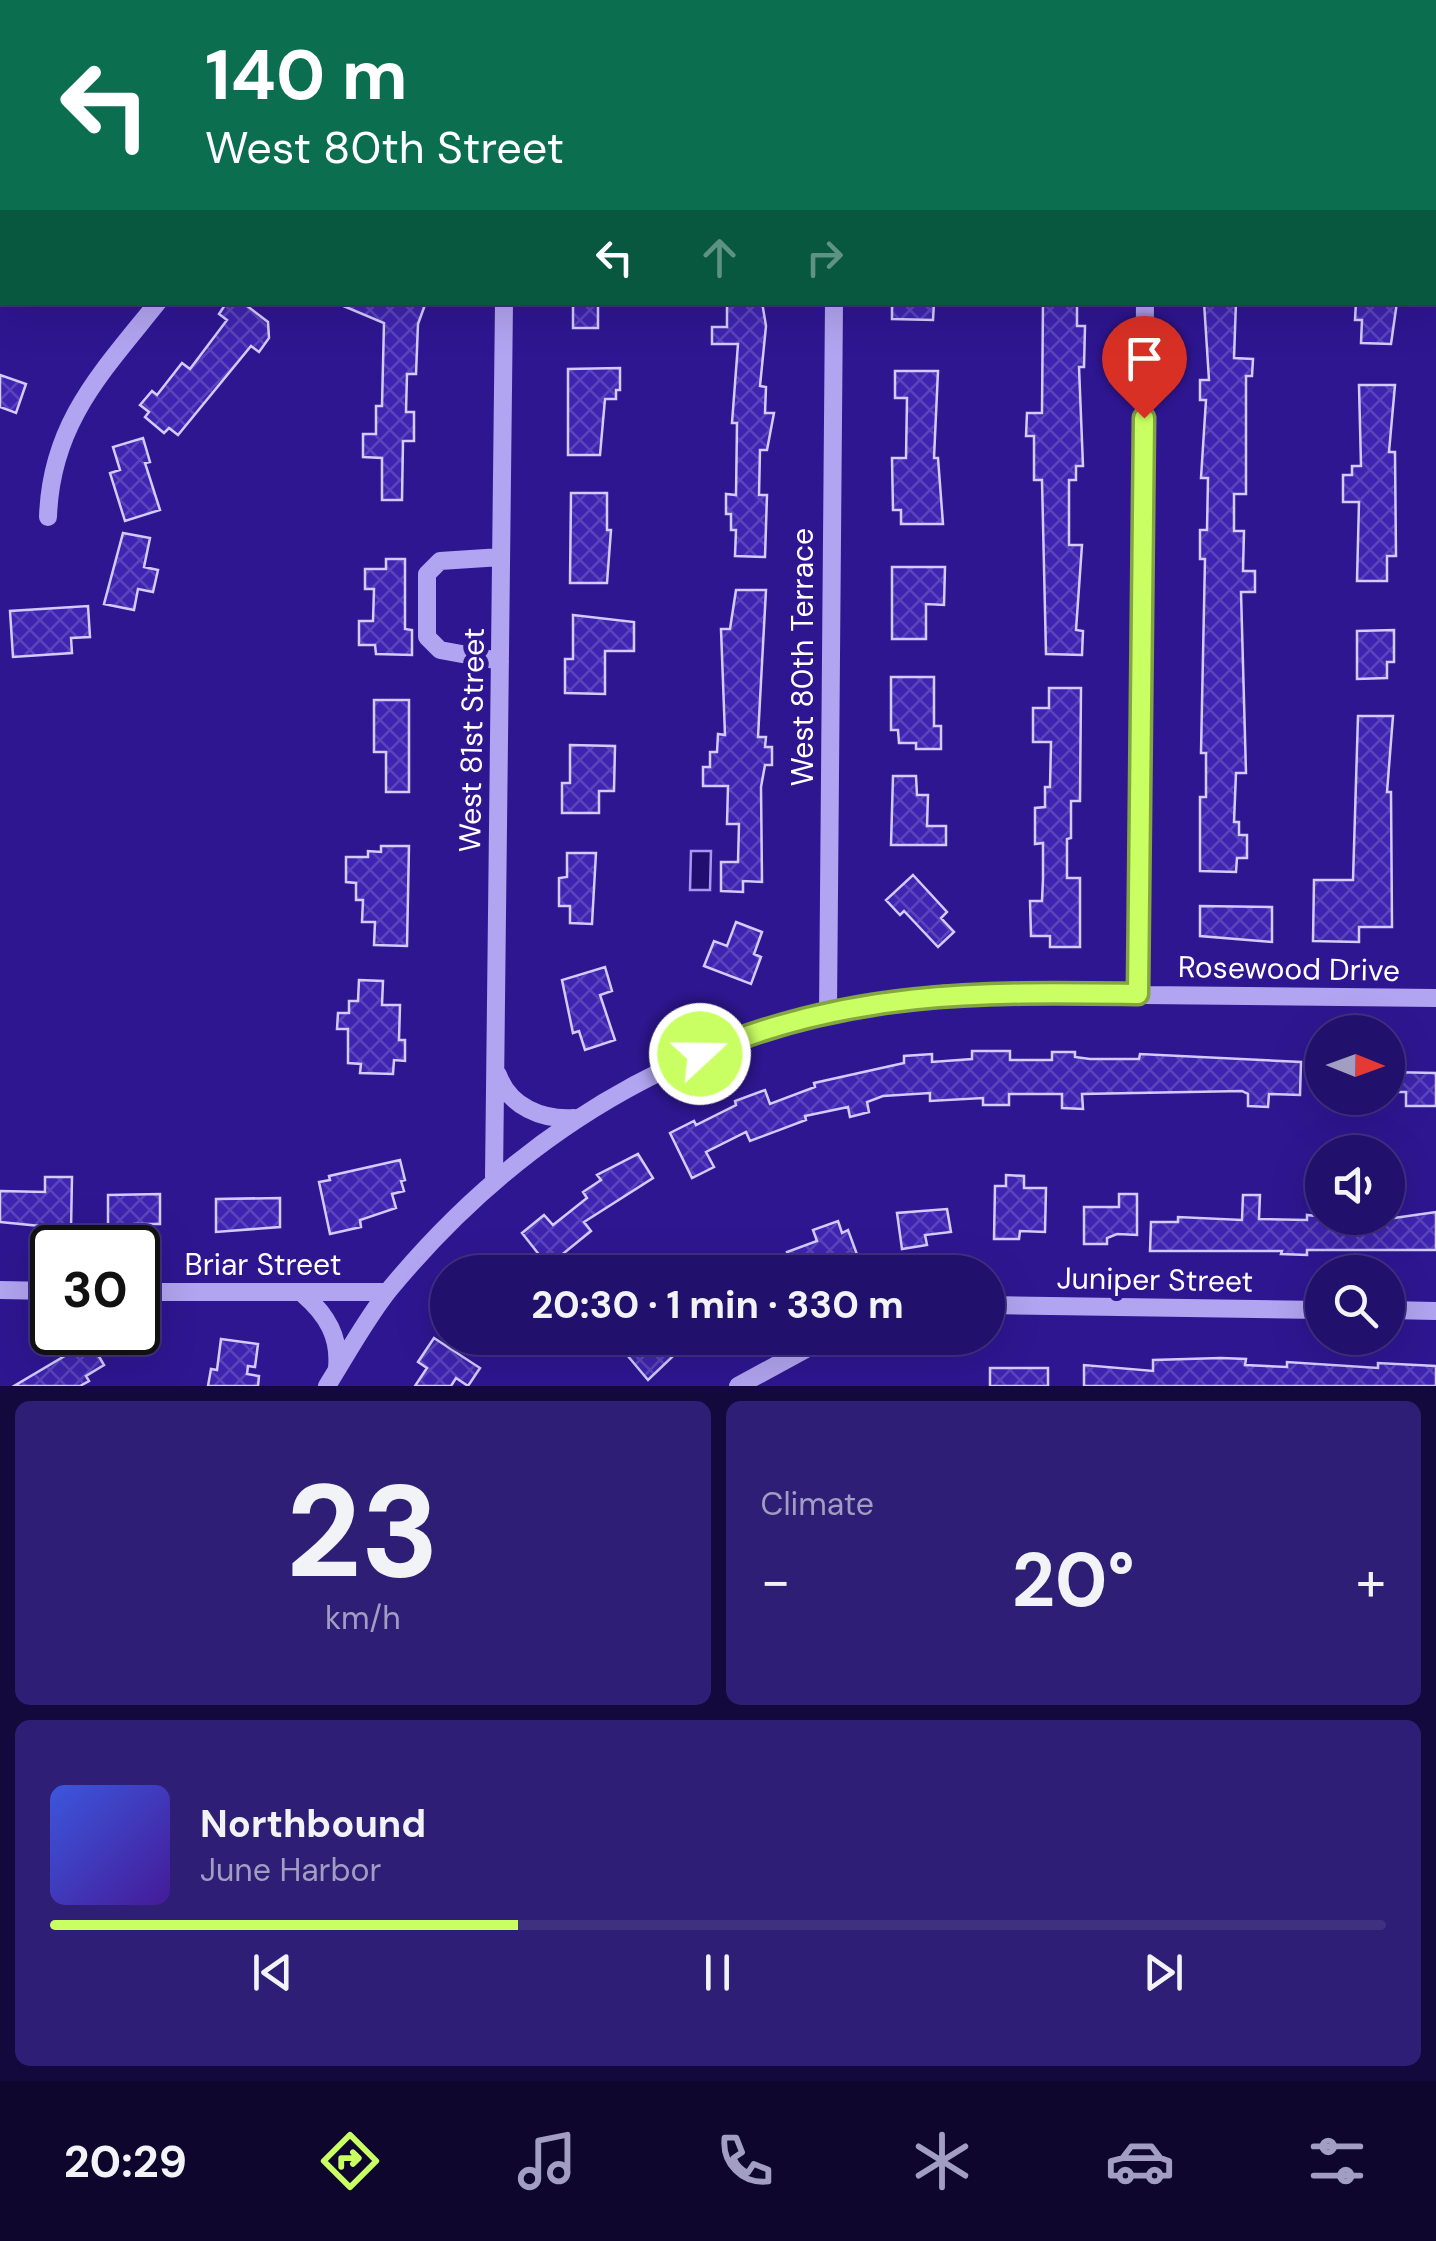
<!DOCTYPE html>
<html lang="en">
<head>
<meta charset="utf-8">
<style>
  :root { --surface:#22106d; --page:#2e1e75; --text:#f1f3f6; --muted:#a29dc2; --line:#3f3080; --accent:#caff63 }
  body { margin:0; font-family:"DM Sans",sans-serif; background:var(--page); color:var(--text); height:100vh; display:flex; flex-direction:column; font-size:38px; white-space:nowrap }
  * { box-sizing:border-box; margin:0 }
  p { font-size:32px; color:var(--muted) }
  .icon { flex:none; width:55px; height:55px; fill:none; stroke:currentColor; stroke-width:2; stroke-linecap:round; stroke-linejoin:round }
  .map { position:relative; height:1386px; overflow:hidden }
  .panel { display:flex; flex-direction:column; gap:15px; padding:15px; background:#13093c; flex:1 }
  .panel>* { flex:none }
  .guide { position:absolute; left:0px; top:0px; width:1438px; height:305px; box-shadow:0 10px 40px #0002,0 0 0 2px var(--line); background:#0b6e4f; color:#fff; overflow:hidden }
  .needle { width:65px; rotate:91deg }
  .controls { position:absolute; left:1305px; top:1015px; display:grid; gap:20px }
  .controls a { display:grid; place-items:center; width:100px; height:100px; border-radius:50%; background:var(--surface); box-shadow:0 10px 40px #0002,0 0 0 2px var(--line); font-size:50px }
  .speed { position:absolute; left:30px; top:1225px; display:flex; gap:20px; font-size:50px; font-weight:700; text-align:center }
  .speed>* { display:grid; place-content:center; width:130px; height:130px; border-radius:50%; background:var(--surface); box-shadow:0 10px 40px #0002,0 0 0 2px var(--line); line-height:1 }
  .speed .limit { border:5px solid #111; border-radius:15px; background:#fff; color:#111 }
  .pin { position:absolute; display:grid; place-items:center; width:85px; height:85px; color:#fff; margin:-102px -42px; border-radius:50% 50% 50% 0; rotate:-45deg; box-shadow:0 0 10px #0007 }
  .pin .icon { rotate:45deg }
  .me { position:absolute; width:110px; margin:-55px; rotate:69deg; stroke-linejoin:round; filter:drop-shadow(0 0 8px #0008) }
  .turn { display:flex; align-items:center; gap:35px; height:210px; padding:0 40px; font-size:45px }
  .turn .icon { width:130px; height:130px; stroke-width:2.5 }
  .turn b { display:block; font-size:70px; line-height:85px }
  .lanes { display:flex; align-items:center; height:95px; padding:0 40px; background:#0003; justify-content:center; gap:50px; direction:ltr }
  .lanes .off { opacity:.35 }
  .big { font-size:75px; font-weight:700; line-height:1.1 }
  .panel .tile { flex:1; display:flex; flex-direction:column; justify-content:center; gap:15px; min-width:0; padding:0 35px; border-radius:15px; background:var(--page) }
  .panel .dial { align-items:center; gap:0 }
  .dial b { font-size:130px; line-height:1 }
  .song { display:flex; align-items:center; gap:30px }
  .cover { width:120px; height:120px; border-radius:15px; background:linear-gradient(135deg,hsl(230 70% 55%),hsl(260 70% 35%)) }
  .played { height:10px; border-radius:5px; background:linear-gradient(90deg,var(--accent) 35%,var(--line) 35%) }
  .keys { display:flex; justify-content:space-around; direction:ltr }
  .heat { display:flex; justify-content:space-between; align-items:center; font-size:55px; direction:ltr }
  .panel .tiles { flex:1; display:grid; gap:15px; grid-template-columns:1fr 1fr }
  .tile:last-child { grid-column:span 2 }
  .trip { position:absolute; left:430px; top:1255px; width:575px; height:100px; border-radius:50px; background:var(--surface); box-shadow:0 10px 40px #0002,0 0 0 2px var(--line); font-weight:700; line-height:100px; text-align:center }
  .tabs { display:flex; height:160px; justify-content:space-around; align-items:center; background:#0e062c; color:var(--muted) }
  .tabs .icon { width:70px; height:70px }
  .tabs .active { color:var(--accent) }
  .tabs b { font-size:45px; color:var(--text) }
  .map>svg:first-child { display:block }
  .water { fill:#220e6e; stroke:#a696f3; stroke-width:2.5 }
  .building { fill:url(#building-cross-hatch); stroke:#d3cbfb; stroke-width:2.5 }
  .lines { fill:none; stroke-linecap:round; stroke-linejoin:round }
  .minor { stroke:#b1a4f0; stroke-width:18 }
  .route-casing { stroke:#83a640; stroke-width:25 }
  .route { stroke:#caff63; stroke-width:18 }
  .labels { text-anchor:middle; stroke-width:10; stroke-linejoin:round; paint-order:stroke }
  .street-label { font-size:30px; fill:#fff; stroke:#2e1691 }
</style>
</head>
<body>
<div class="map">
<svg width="1436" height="1386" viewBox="0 0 1436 1386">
  <defs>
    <pattern id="building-cross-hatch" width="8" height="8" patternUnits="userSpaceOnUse" patternTransform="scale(2.5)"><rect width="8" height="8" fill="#3e24b0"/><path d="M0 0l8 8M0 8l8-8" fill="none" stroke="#5b45bc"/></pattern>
  </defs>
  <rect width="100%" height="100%" fill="#2e1691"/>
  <path class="water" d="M691 851H711L710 890H690Z"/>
  <path class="building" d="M227 302H242L268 322 269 338 259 352 251 346 178 435 169 428 164 433 145 417 149 412 140 405 152 391 157 395 182 363 190 369 227 320 219 314Z
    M334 302H426L418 324 416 374H407L406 412H414V441H403L402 500H382V458L363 457V434H376V406H382L384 323Z
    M573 302H598V328H573Z
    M727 302H762L766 326 760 386 766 387 765 413H774L767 450H760L759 495H767L765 557 735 556 736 530H731V514H726V494L736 495 737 423H732L738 344H712V327H727Z
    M892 302H934L933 320 892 319Z
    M1043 302H1077V326H1085L1084 367H1079L1083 466H1076V480H1069V545H1082L1076 630 1083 631 1082 655 1046 654 1042 480H1034V436H1026L1027 413H1042Z
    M1204 302H1236L1234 358 1253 359 1252 376H1246V494H1234V531H1244L1243 571H1255V592H1241L1246 773H1236L1234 822H1239V835H1247V858H1237L1236 872 1200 871V797H1206V753H1201L1205 559H1200V530H1207L1208 478H1201L1206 400H1200V380H1209Z
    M1356 302H1397L1391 344 1361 343 1362 320H1355Z
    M620 368V390H616V399H605L600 455H568V369Z
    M895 371H938L934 458H938L943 524H901V510H893L892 458H906L907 398H895Z
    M0 375 26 384 16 413 0 407Z
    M1359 385H1395L1389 452H1395L1396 556H1387V581H1357L1359 502H1343V475H1352V466H1361Z
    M143 438 150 462 145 463 160 510 125 521 110 473 120 470 113 447Z
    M571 493H607V530H611L607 583H570Z
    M123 533 150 538 144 567 158 570 153 592 138 589 134 610 104 604Z
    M386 559H405V629L412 630V655L376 654 375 645H359V621H373L374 589H365V569H386Z
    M892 567H945L944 605 926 604V639H892Z
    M736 590H766L758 737H766L765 747H772V765H765L761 787 762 882 743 881V892L721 891V862H738L739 824H727L728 786H703V767H710V752H717L718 734 725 735 721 629H730Z
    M88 606 90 637 71 638 72 653 13 657 10 611Z
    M573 615 634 622V651H605V694L565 693V659H573Z
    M1394 630V662H1387V678L1357 679V631Z
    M891 677H934V726H941V749H916V743H899L898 730H891Z
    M1049 688H1081L1080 801H1071V838L1067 839V878H1080V947H1050V936H1031L1030 901H1042L1043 879V843L1035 844V808L1045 807V787H1050L1051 742H1033V708H1049Z
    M374 700H409V792H386V752H374Z
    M1358 716H1393L1387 792H1391L1392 927H1359V942L1313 941 1314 880H1353Z
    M570 745 615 746 614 791H599V813H562V783H570Z
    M893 776H916L917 795H928L927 826H946V845H891Z
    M381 846H409L407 946 374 945 375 922H362L363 900H356V883L346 882V857H368V851L381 852Z
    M567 853H596L592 924 570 923V906H559V878L567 877Z
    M913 875 947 912 941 918 954 932 938 947 904 911 900 915 886 900Z
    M1200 906 1272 907V942L1200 936Z
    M736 922 762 932 754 954 761 957 751 984 704 966 714 941 727 946Z
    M605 967 612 991 600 995 615 1040 585 1050 579 1031 573 1033 562 980Z
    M359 980 383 981 382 1005H400L399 1040H405V1061L394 1060 393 1074 360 1073 361 1064 348 1063V1029H337L338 1013H349V1001H358Z
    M972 1051H1010V1060H1052V1052H1075V1057L1090 1059H1139L1140 1054 1301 1062 1300 1095 1269 1094 1268 1107 1248 1106V1094L1242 1091 1082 1094 1083 1109 1062 1108V1094H1009V1105H983V1098L930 1101V1093L883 1096 867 1102 869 1112 850 1117 848 1107 805 1116 806 1120 750 1141 746 1132 706 1152 714 1167 692 1178 670 1133 694 1121 696 1125 736 1105 735 1101 765 1090 770 1104 815 1087 814 1083 904 1063V1056L932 1054V1062L972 1059Z
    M1388 1072 1436 1073V1106H1406V1092H1388Z
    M638 1154 653 1178 584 1222 591 1231 548 1266 522 1233 544 1215 553 1225 587 1198 583 1192 601 1180 597 1175Z
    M400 1160 405 1180 401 1181 404 1191 392 1194 396 1208 360 1220 361 1227 330 1234 319 1182 330 1180 329 1176Z
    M1006 1175 1024 1176V1188H1046L1045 1232 1020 1231 1019 1239H994L995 1186H1006Z
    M45 1177H72L71 1229 0 1222V1191L45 1192Z
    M160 1194V1224H135L136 1231 108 1232V1195Z
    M1119 1194H1137V1235L1117 1234 1107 1238V1244H1084V1207H1119Z
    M1243 1195H1260L1259 1219 1307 1220V1215L1334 1218V1221H1373L1436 1212V1250H1307V1255L1281 1254 1282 1251H1150L1151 1222H1178V1217L1242 1220Z
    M280 1198V1227L216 1232V1199Z
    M947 1209 951 1232 925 1235 927 1245 902 1249 897 1213Z
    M838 1221 842 1233 848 1230 859 1260 823 1272H794L787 1252 817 1241 813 1230Z
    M434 1338 480 1368 468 1386 456 1378 451 1386H415L427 1368 418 1362Z
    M649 1338H692L648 1380 627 1355Z
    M221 1339 258 1344 255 1367 248 1366 247 1374 259 1376 258 1386H208L211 1369 217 1370Z
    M90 1341 104 1365 86 1376 89 1381 80 1386H14Z
    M1221 1358 1246 1359 1245 1365 1287 1367V1362L1378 1368V1363L1436 1366V1386H1084V1365L1153 1371V1360Z
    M990 1368H1048V1386H990Z"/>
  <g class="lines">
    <path class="minor" d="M1147 0V2
      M673 2 674 0
      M48 517C51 423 102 372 158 302
      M500 661 440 650 427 637V574L440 561 501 557
      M1139 994 1145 302
      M828 1012 834 302
      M498 1075C510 1107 542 1120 574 1118
      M494 1177 504 302
      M0 1290 52 1291
      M138 1292H387
      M304 1295C327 1315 340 1337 337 1368
      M988 1305 1322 1310
      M1388 1310 1436 1311
      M327 1386C347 1354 366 1319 389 1290 535 1113 722 1013 951 993L1436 998
      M738 1386 826 1338"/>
  </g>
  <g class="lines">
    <defs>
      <path id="route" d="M700 1054C849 990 979 992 1138 994L1144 418"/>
    </defs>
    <use href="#route" class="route-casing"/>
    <use href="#route" class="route"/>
  </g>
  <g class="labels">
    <g class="street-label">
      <text transform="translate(803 657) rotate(-90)" y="10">West 80th Terrace</text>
      <text transform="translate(472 740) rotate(-89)" y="10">West 81st Street</text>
      <text transform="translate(1289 969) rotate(1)" y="10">Rosewood Drive</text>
      <text x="263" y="1275">Briar Street</text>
      <text transform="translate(1155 1280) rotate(1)" y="10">Juniper Street</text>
    </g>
  </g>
</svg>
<div class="controls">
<a><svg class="needle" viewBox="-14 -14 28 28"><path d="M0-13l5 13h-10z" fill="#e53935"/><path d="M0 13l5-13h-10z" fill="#a29dc2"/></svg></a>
<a><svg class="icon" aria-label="sound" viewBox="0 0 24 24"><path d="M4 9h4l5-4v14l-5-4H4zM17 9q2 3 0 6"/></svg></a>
<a><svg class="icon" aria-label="search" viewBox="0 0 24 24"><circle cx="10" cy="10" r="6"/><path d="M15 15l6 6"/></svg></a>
</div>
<div class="speed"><div class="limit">30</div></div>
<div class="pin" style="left:1144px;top:418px;background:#d93025"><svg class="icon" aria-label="arrive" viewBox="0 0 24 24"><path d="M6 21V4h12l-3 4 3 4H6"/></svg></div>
<svg class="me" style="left:700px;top:1054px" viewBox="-20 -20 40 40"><circle r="17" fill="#caff63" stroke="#fff" stroke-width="3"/><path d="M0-11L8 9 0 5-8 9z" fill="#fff"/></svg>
<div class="trip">20:30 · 1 min · 330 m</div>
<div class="guide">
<div class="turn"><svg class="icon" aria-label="left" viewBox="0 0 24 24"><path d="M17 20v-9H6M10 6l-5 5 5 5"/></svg><div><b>140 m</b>West 80th Street</div></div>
<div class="lanes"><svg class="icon" aria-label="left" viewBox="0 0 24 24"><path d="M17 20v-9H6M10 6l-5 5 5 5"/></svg><svg class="icon off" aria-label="ahead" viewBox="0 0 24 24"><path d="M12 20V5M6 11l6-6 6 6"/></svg><svg class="icon off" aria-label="right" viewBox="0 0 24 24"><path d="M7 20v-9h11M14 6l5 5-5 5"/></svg></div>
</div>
</div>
<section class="panel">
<div class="tiles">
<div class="tile dial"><b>23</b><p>km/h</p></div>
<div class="tile"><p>Climate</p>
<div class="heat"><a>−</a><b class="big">20°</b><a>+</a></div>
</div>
<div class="tile">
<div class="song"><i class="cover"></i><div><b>Northbound</b><p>June Harbor</p></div></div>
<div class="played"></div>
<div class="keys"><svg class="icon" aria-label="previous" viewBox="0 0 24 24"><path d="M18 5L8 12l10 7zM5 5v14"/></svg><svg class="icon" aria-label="pause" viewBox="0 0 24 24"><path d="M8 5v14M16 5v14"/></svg><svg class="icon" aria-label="next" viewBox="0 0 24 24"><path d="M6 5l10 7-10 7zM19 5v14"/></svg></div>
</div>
</div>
</section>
<nav class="tabs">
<b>20:29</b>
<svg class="icon active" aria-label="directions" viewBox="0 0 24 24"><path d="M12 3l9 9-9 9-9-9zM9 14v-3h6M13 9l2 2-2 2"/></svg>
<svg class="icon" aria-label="music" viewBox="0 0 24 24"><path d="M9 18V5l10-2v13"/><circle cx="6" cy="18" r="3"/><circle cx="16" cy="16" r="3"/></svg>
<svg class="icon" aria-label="phone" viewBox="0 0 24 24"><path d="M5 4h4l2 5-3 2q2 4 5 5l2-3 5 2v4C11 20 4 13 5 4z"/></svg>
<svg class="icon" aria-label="climate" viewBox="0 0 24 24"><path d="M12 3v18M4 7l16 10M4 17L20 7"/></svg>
<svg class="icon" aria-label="car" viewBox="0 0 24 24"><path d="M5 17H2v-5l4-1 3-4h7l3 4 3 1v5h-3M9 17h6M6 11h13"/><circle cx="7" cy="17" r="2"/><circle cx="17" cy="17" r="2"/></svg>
<svg class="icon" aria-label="filters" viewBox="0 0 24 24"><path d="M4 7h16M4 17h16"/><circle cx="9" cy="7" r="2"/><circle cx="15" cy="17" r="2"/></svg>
</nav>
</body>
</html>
